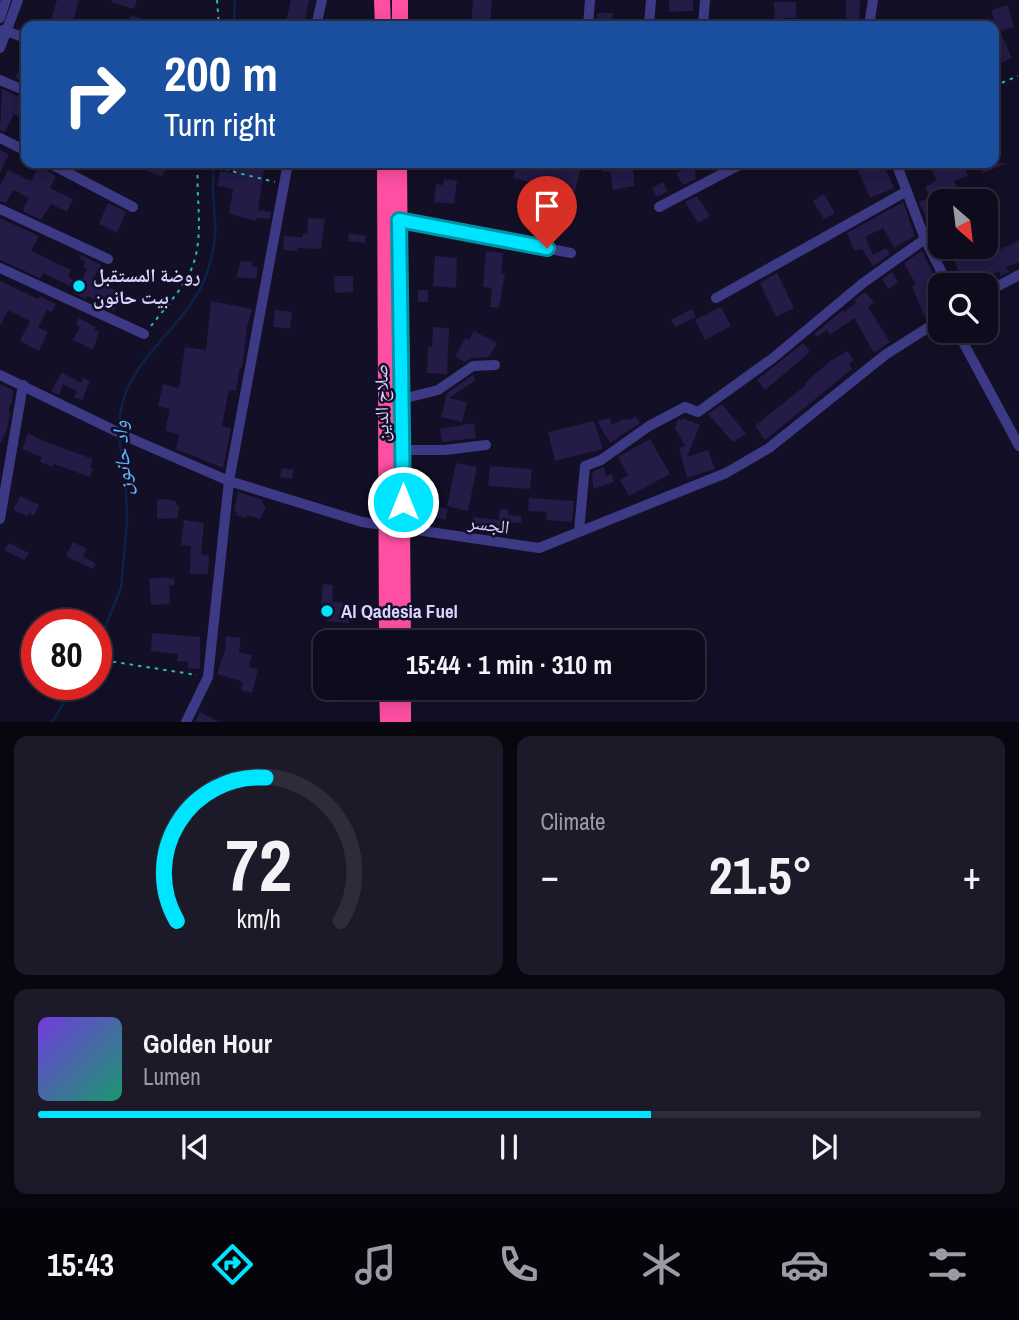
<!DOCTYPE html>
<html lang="en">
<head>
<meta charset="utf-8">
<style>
  :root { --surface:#0e0b1c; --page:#1c1929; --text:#f1f3f6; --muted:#9b9ba3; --line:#2e2b3b; --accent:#00e5ff }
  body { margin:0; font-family:"Archivo Narrow","Noto Naskh Arabic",sans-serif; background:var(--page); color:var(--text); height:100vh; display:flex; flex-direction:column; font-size:26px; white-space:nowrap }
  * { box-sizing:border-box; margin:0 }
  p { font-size:23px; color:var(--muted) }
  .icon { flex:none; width:38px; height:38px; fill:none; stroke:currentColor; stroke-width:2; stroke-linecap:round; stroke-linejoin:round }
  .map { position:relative; height:722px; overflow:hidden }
  .sheet { display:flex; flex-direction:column; gap:14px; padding:14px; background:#08060f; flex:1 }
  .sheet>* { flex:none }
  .top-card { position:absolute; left:21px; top:21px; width:978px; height:147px; border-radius:14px; box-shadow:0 4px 18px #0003,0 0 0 2px var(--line); background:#1a4fa0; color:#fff; overflow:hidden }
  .needle { width:46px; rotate:152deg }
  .tools { position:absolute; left:928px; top:189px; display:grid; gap:14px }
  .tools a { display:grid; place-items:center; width:70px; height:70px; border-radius:14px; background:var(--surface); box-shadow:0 4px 18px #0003,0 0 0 2px var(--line); font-size:35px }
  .speed { position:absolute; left:21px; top:609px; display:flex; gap:14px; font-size:35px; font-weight:700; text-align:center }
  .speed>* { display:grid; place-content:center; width:91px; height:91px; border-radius:50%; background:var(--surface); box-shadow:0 4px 18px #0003,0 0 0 2px var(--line); line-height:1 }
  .speed .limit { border:10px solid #d22; background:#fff; color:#111 }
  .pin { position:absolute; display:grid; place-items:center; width:60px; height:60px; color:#fff; margin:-72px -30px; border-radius:50% 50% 50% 0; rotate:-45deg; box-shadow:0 0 7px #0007 }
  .pin .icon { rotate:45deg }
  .me { position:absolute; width:77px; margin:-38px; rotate:0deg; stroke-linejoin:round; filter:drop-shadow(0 0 5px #0008) }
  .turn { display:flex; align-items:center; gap:24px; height:147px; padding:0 28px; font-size:32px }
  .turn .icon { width:91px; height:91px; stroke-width:2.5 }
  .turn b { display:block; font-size:49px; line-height:60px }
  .big { font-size:52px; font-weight:700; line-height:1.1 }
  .sheet .widget { flex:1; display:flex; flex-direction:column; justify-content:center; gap:10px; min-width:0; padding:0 24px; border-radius:14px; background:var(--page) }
  .sheet .dial { align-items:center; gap:0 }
  .dial svg { height:182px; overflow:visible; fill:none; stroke:var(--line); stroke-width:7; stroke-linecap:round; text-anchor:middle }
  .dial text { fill:var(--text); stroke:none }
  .song { display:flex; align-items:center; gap:21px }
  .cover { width:84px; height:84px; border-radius:10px; background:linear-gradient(135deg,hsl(260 70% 55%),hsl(160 70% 35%)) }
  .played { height:7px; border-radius:4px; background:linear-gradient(90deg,var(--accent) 65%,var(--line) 65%) }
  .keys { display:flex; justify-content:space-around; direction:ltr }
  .heat { display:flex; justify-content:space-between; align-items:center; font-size:38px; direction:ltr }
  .sheet .tiles { flex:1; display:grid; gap:14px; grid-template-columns:1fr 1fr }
  .widget:last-child { grid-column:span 2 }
  .trip { position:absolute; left:313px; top:630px; width:392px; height:70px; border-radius:14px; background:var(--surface); box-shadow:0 4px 18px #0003,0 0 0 2px var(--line); font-weight:700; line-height:70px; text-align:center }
  .menu { display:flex; height:112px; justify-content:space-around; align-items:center; background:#06040b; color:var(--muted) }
  .menu .icon { width:49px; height:49px }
  .menu .current { color:var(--accent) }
  .menu b { font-size:32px; color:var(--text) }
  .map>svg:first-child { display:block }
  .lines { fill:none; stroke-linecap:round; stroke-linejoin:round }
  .stream { stroke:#0c2248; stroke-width:2.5 }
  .building { fill:#241b47 }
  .path { stroke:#2fb8b0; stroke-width:2; stroke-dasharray:3.5 5; stroke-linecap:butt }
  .minor { stroke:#3d3a85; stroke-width:10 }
  .highway { stroke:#ff4fa3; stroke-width:16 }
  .route-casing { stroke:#0095a6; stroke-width:18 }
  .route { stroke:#00e5ff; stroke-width:12 }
  .poi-dot { fill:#00e5ff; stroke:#130f26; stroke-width:2.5 }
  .labels { text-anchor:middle; stroke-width:5; stroke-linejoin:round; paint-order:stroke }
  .poi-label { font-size:19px; font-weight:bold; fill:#d9d4ff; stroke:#130f26; text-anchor:start }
  .street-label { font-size:19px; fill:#d9d4ff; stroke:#130f26 }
  .water-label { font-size:21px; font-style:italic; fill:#62b6ff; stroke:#130f26 }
</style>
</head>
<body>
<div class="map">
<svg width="1019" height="722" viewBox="0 0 1019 722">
  <rect width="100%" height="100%" fill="#130f26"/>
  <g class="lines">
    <path class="stream" d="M234 26 235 0
      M119 428C119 360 187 331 207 273 212 257 217 238 215 221 214 201 211 183 215 163
      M96 650 121 588 127 521 126 489 119 435
      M52 722 76 684"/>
  </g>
  <path class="building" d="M57 0H79L72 26H49Z
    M112 0H137L134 9 111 2Z
    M291 0H309L304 26H285Z
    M473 0H492L490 25 471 24Z
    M669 0H693V11L669 12Z
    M846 0H860L859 25H846Z
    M774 2H796V18H785L786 24H775Z
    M1008 5 1014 27 1000 31 1012 58 994 66V26H977L976 24 994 19 991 10Z
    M597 13H613L612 26H596Z
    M130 15 145 20 143 26H127Z
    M20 66 26 69V83L15 78Z
    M2 89 26 100V116L22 114 20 117 14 114 5 132 0 130Z
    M0 150 9 154 0 173Z
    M128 163H168L162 177Z
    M238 163H265L258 210 271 212 270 219 256 218V221L229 214 233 189 217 186 220 171 236 174Z
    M517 163H582L575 192 513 178Z
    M602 163H633L634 186 613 190 610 171 603 172Z
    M682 163H694L696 179 683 185 676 173 682 170Z
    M855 163H883L894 188 870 198Z
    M935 163H963L968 176 954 181 964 201H940L939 249 919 202 930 198 925 187 937 180 929 166Z
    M979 163H1008L983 173Z
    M39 166 56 176 50 188 73 199 67 212 51 204 41 220 24 212 23 208 29 198 13 190 6 203 0 201V186L8 170 31 181Z
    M444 179 457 181 454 204 434 202 436 184 443 185Z
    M663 182 668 191 657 197 652 188Z
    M824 194 835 213 824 219 813 201Z
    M697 196 710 216 698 223 685 202Z
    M903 202 915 236 894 248 883 228 865 237 873 255 886 248 890 254 873 266 862 249 854 250 847 233Z
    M108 203 126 212 117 233 99 224Z
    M0 218 39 236 31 251 71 270 68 277 80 283 87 269 83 267 86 262 80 258 81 255 101 265 93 279 122 293 114 311 99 305 101 302 87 296 86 299 73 293 74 290 72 287 43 273 40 278 0 260Z
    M308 218 325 219 321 249 297 248V251L283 250 284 236 302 237 303 233 307 234Z
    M349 233 366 236 365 243 348 241Z
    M1019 240V262L1006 267 1009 272 1001 276 999 271 986 277 988 283 983 285H964L954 260 976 252 979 260Z
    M486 251 503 253 501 274H505L499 308 490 307 492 288 483 287Z
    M922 251 934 275 931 277 940 298V309L924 316 912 286 916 285 904 263Z
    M435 256 457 258 456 288 433 286Z
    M241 261 252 262V266L258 267 256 279 236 277Z
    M892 272 898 283 888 289 882 279Z
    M777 273 794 308 776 317 760 283Z
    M334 276H353V292L335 293Z
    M0 281 38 299 40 296 56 304 52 312 47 310 38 327 48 332 39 351 20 341 30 321 8 310 0 326Z
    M418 290H428V302H418Z
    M865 292 874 302 868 307 890 342 874 353 854 318 830 335 827 330 817 337 814 334 843 310 844 312 856 303 854 300Z
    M211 301 252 309 247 327 242 368H240L236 391 229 390 222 426 231 428 223 468 176 449 179 434 165 431 170 409 158 406 163 384 179 388 185 347 206 350Z
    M721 307 731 326 705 340 695 320Z
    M692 309 696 317 675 327 671 320Z
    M275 310 292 312 290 329 273 327Z
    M79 318 96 327 94 330 99 332 93 350 73 340 80 327 76 325Z
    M433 327 449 328 447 374 427 373 428 347H432Z
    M474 331 497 343 489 357 472 358 465 362 455 357 465 338 469 340Z
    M803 343 810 352 765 390 757 380Z
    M847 351 854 360 849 364 852 369 765 440 755 426 806 385 805 383 829 362Z
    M62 372 81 383 83 378 90 381 82 400 74 397 77 391 63 384 59 395 51 391Z
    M473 375 476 380 449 398 467 402 462 422 441 417 447 393Z
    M0 384 13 390 12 402 8 411 10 412 7 430 0 444Z
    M722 404 746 434 733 442 708 414Z
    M636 416 640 423 610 443 597 421 610 418 612 425 623 419 630 420Z
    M682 418 700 425 687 457 708 450 715 469 687 478 679 448 685 446 675 428 678 419 681 420Z
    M594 421 603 449 555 461 548 432Z
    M474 423 476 438 442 442 440 429Z
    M28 433 43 441 93 459 90 467 93 468 90 477 54 464 53 467 40 462 42 457 22 449Z
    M650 439 670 474 629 496 620 480 628 475 618 457Z
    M456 463 477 467 468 511 447 506Z
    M490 466 532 469 530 489 488 486Z
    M604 467 606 476 612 474 614 482 593 489 592 472Z
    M282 468 294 470 292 479 280 477Z
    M238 492 263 500 262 504 266 507 260 519 247 515 246 518 236 515 237 512 234 511Z
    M20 496 39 505 34 516 29 513 28 516 13 510Z
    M529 498 574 501 572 522 546 520 547 512 528 511Z
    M163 499 176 501V505H179L178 518 157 519V500Z
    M438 507 448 509 445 520 436 518Z
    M500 509H508V515L521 516V523L505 522 504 535 472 530 473 517 499 520Z
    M184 520 204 523 201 554 209 556 208 574H190L191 546 181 545Z
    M73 542 87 549 83 556 96 564 93 569 66 556Z
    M9 543 29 553 24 560 4 550Z
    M168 577V579L174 578V585L169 586 170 604 151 605 149 579Z
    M323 584 333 585 332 602 350 603 349 623 327 621 328 617 320 616Z
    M152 633 200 637V669L188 668V662L177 661 178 654 151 651Z
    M226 636 241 638 239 652 252 655 249 667 258 669 252 693 241 690 243 682 217 674 225 650Z
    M200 712 219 722H195Z"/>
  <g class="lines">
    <path class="path" d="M217 0 219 26
      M994 86 1018 76
      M209 163 238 173 275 182
      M151 326C164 309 181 291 190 272 206 239 195 198 198 163
      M96 659 197 675"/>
    <path class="minor" d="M0 18 6 0
      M316 26 322 0
      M588 26 590 0
      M649 26 651 0
      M703 26 705 0
      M869 26 873 0
      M3 30 26 38
      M0 48 18 0
      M0 80 26 91
      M0 138 26 151
      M49 163 133 207
      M896 163 925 239 948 285
      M659 207 743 163
      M0 209 108 259
      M399 220 571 253
      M0 268 144 334
      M985 293 1019 275
      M716 298 907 191
      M957 331 1019 446
      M0 375 132 439 229 481 362 522 539 548 726 473 769 448 885 355 940 320
      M402 399 438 390 473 366 495 365
      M402 450H445L486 445
      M0 519 23 385
      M579 531 585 466 601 460 649 426 685 407 698 412 773 358 863 283 925 239
      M186 722 208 677 229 481 288 163"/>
    <path class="highway" d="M382 0 383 26
      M400 26V0
      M385 163 387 642
      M399 163 403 642
      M387 688 388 722
      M403 688V722"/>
  </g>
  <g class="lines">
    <defs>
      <path id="route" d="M403 502 399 220 547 248"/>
    </defs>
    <use href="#route" class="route-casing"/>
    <use href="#route" class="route"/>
  </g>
  <g class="poi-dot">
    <circle cx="79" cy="286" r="7"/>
    <circle cx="327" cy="611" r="7"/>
  </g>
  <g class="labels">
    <g class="poi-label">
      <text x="93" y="282">روضة المستقبل<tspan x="93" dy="22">بيت حانون</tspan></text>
      <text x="341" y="618">Al Qadesia Fuel</text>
    </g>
    <g class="street-label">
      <text transform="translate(381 403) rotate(-91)" y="7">صلاح الدين</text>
      <text transform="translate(489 524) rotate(8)" y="7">الجسر</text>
    </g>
    <g class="water-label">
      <text transform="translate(122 458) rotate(-94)" y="7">واد حانون</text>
    </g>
  </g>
</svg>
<div class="tools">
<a><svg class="needle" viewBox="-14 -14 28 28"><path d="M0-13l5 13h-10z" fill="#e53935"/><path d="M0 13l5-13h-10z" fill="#9b9ba3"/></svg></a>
<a><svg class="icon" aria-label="search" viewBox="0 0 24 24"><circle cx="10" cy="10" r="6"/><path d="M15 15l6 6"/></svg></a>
</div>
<div class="speed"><div class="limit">80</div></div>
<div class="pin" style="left:547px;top:248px;background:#d93025"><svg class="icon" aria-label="arrive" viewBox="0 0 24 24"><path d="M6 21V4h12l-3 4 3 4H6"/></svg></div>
<svg class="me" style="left:403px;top:502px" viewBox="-20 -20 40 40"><circle r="17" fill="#00e5ff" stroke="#fff" stroke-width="3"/><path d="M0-11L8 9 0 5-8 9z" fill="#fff"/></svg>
<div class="trip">15:44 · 1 min · 310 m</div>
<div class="top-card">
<div class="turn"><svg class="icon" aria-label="right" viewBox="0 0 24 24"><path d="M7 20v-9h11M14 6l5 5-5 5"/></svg><div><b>200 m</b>Turn right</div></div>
</div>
</div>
<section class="sheet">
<div class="tiles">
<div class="widget dial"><svg viewBox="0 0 100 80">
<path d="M14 69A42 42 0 1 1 86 69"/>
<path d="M14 69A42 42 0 0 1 53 6" stroke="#00e5ff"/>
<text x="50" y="56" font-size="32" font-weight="700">72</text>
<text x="50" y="72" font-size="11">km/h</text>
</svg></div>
<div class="widget"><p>Climate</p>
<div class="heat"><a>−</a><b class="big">21.5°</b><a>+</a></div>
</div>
<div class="widget">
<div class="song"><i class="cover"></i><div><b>Golden Hour</b><p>Lumen</p></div></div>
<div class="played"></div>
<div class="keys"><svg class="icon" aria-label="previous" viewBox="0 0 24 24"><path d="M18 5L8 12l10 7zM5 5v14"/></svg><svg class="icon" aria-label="pause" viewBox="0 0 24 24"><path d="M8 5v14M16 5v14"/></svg><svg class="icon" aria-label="next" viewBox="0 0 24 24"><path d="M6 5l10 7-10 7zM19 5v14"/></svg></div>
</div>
</div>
</section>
<nav class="menu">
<b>15:43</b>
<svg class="icon current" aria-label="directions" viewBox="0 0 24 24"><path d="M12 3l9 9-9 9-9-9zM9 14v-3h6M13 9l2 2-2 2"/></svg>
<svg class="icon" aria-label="music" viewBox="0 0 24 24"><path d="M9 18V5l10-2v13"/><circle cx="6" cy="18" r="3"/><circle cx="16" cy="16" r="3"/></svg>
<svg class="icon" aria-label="phone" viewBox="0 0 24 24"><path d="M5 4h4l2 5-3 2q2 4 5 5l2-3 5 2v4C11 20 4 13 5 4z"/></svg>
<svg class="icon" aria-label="climate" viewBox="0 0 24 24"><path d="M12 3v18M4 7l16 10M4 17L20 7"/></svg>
<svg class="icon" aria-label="car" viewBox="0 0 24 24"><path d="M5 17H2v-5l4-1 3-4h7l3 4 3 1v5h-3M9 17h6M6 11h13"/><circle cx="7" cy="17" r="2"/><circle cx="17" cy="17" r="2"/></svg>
<svg class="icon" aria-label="filters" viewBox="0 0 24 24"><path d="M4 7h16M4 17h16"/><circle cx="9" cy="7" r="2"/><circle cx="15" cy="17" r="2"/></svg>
</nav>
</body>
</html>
